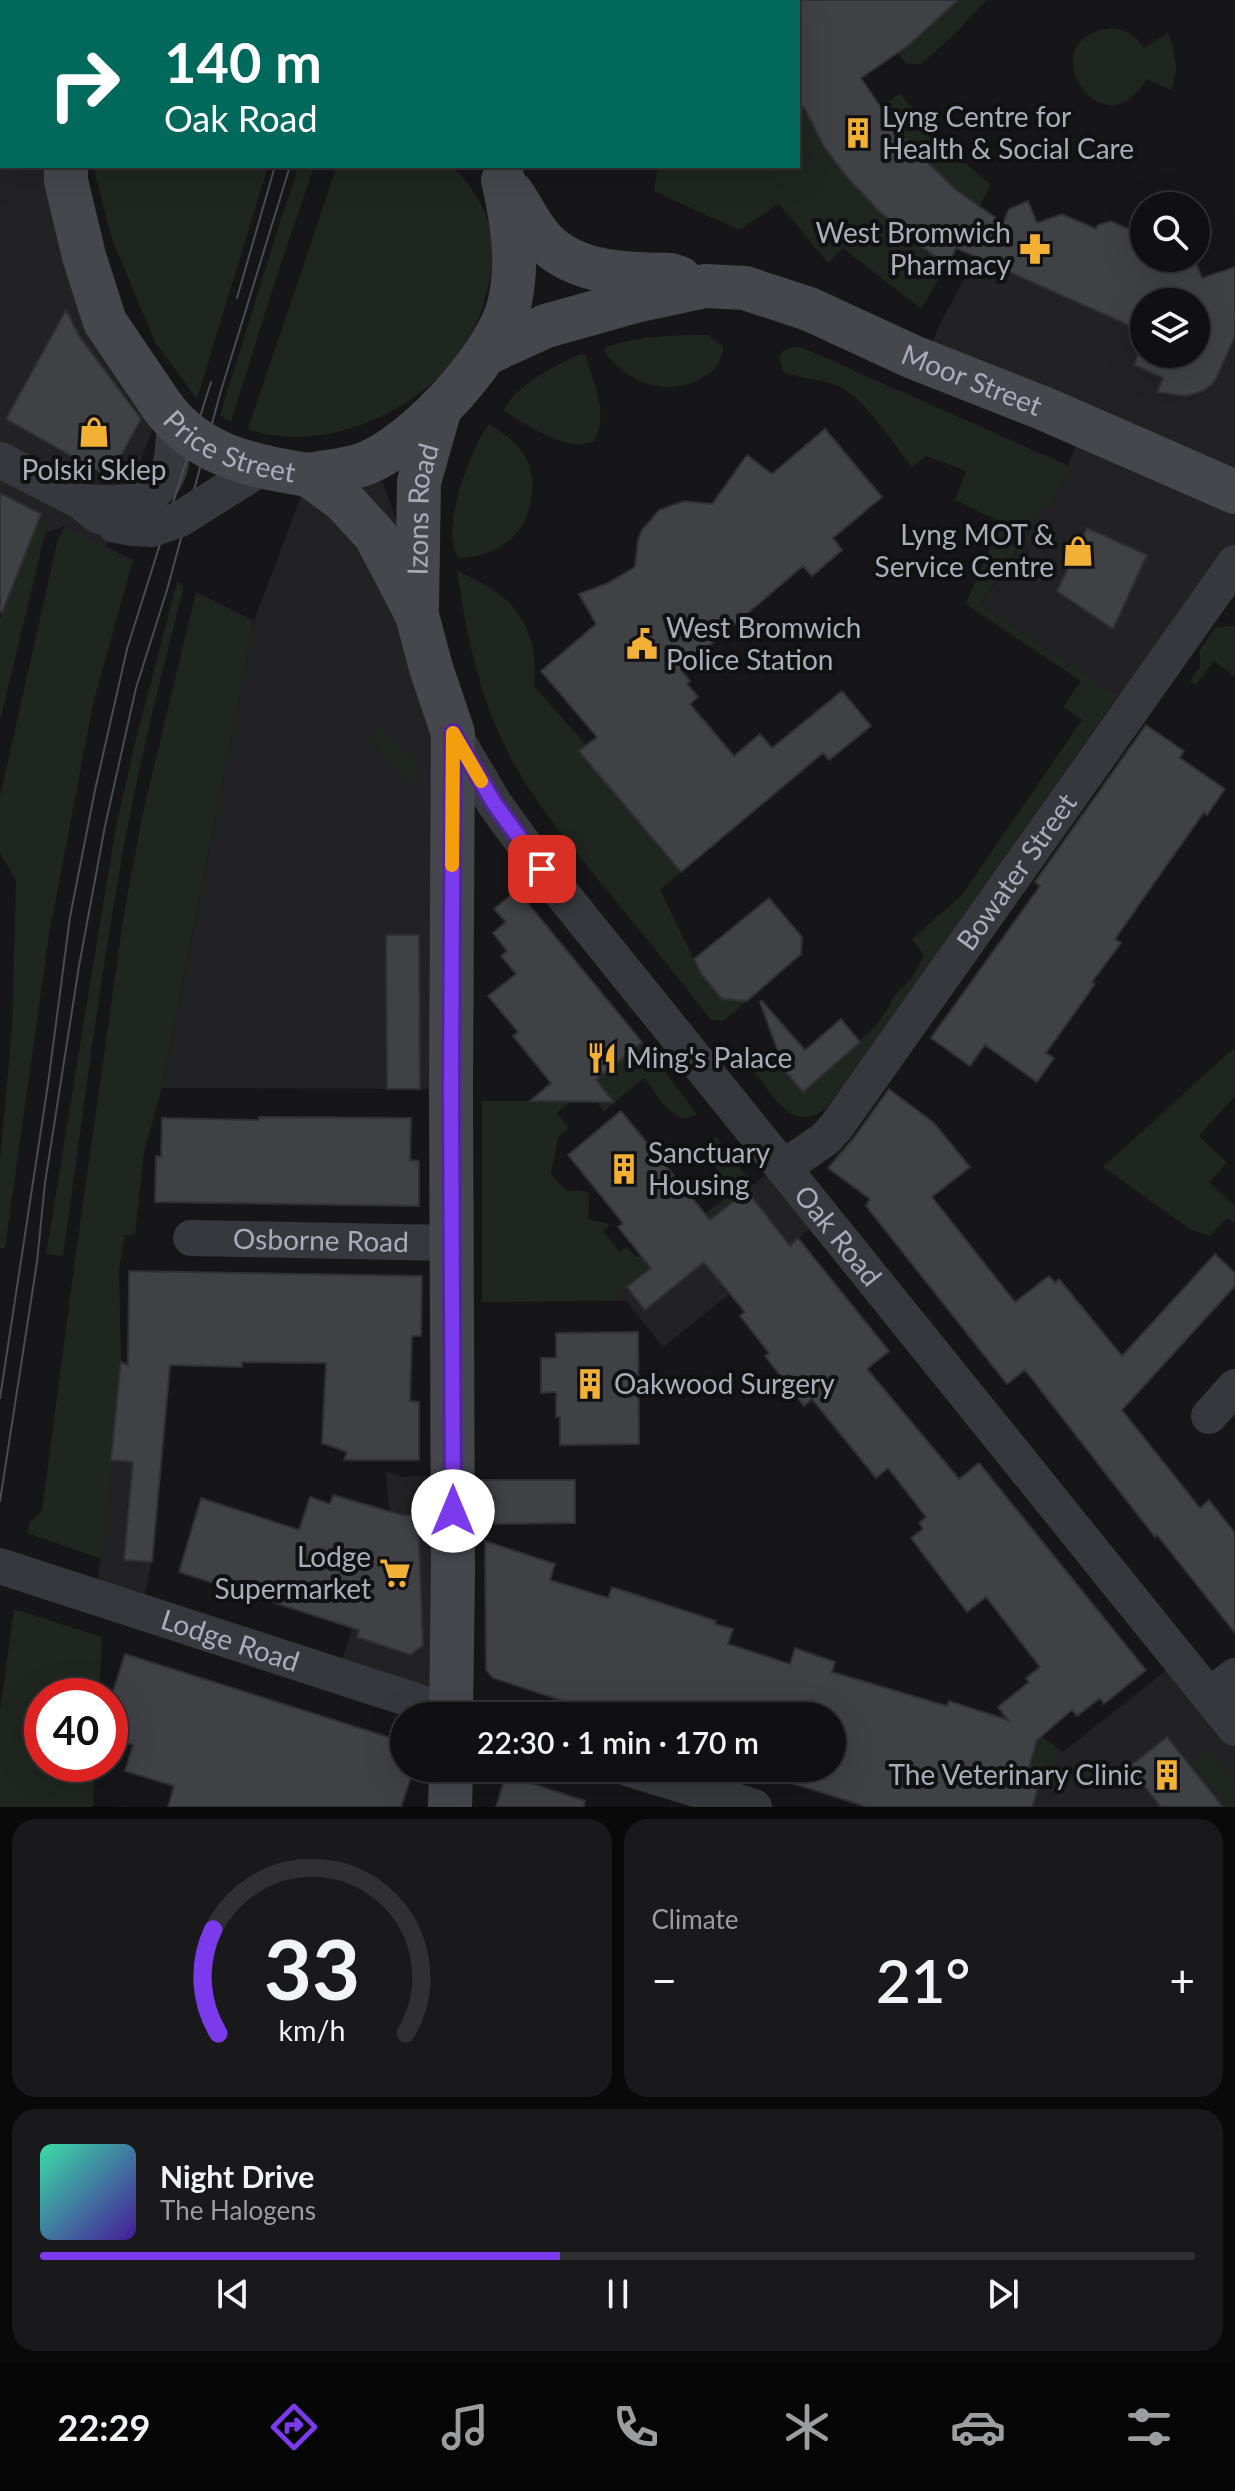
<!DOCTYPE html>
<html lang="en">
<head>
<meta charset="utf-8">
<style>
  :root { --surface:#101012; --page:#19191b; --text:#f1f3f6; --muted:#9c9d9f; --line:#303032; --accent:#7c3aed }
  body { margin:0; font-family:Lato,sans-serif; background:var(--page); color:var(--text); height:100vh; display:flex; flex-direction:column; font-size:30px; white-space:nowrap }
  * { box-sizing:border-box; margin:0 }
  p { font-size:26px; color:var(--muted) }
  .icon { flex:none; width:44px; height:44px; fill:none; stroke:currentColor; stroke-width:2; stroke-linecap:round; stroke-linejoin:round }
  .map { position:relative; height:1807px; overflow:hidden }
  .side { display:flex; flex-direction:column; gap:12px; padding:12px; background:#09090a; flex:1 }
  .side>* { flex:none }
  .hud { position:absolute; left:0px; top:0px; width:800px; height:168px; box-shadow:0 8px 32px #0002,0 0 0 2px var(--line); background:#00695c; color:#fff; overflow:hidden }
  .fabs { position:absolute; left:1130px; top:192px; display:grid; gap:16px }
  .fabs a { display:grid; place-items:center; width:80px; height:80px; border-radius:50%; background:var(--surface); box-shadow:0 8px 32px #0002,0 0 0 2px var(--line); font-size:40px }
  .speed { position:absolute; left:24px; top:1678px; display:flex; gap:16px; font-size:40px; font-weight:700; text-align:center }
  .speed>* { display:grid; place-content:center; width:104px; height:104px; border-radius:50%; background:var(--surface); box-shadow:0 8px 32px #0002,0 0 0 2px var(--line); line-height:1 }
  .speed .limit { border:12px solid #d22; background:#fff; color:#111 }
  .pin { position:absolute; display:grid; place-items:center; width:68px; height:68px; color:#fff; margin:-34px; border-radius:16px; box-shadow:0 4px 12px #0006 }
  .me { position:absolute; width:88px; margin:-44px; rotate:0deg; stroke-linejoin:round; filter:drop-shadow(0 0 6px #0008) }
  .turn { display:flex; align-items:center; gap:28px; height:168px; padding:0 32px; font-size:36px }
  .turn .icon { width:104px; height:104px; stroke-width:2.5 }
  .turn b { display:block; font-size:56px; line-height:68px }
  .big { font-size:60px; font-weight:600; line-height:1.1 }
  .side .tile { flex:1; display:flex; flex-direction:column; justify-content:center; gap:12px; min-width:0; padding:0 28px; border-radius:24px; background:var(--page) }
  .side .dial { align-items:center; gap:0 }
  .dial svg { height:208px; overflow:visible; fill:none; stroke:var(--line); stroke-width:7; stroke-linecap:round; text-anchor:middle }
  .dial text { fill:var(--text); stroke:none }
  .song { display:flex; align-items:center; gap:24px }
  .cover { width:96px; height:96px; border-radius:12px; background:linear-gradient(135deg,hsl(160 70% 55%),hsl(260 70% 35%)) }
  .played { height:8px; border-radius:4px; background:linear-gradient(90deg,var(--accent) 45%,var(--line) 45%) }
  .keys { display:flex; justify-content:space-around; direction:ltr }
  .heat { display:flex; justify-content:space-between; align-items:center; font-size:44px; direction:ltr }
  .side .tiles { flex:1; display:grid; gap:12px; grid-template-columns:1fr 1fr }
  .tile:last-child { grid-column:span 2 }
  .trip { position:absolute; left:390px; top:1702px; width:456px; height:80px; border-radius:40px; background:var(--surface); box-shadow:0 8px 32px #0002,0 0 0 2px var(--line); font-weight:600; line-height:80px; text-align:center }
  .menu { display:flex; height:128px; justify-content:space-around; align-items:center; background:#060607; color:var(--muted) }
  .menu .icon { width:56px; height:56px }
  .menu .selected { color:var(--accent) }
  .menu b { font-size:36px; color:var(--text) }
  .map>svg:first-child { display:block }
  .built { fill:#222225 }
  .green { fill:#1e261f }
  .building { fill:#404145; stroke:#303034; stroke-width:2 }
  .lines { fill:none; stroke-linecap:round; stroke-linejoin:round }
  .street { stroke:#37383d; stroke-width:36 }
  .secondary { stroke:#45474d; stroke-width:44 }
  .tram { stroke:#4a4c52; stroke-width:2 }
  .street-bridge { stroke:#37383d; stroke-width:36 }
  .secondary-bridge { stroke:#45474d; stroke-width:44 }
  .route-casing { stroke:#51269a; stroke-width:20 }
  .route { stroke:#7c3aed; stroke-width:14 }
  .slow { stroke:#f59e0b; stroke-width:14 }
  .labels { text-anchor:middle; stroke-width:8; stroke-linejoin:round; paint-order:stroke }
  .poi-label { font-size:28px; fill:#a8adb8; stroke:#111113; text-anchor:start }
  .street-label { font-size:28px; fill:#a8adb8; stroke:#111113 }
</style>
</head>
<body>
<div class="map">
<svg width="1235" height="1807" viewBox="0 0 1235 1807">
  <rect width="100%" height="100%" fill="#161618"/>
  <path class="built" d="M0 0H98L97 2H2V166H66L162 406 106 547 65 526 45 534 12 587 0 580Z
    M995 223 1144 302V354H1196L1235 332V563L1133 706 980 607 1041 511 1051 506 1084 426 924 361 942 320Z
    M374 458 408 553 431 668 451 1089 162 1088 254 621 309 475Z
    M780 1163 823 1218 749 1279 663 1347 626 1301H610Z
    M121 1362 168 1380 151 1562 142 1612 96 1597Z
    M386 1471 403 1477 453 1474 451 1713 337 1676 389 1511Z
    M1179 1660 1235 1728V1807H973L1003 1708 1063 1752Z"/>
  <path class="green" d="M400 0H527L526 2H399Z
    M957 0H986L955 34 921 64H906L898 53 926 31Z
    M1114 28C1127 31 1137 36 1144 48L1168 33C1175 52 1180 71 1171 90L1147 79C1100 157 1026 34 1114 28Z
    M900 93 937 139 991 185 979 207C941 178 908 146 880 107Z
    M798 106 804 107C834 175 888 222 947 265L921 309 843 248 828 263 779 204 739 230 654 191 658 166H798Z
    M93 166H268L197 399 155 342 112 239Z
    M299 166H314L278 272 231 422 220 415 281 219Z
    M337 166C364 166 390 166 416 166 426 166 438 164 447 166 460 169 469 185 476 196 494 223 496 251 489 283 483 308 475 333 459 355 414 414 320 455 248 429Z
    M707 335 723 346C723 360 716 370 704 377 668 398 627 384 604 351L606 347C639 336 673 335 707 335Z
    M792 347H801L1069 466 1051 506 1041 511 980 606 1118 696 870 1049 826 1108C792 1135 774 1096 755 1073L761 1065 778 1052 808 1087 875 1027 889 1007 893 997 912 978 924 955 912 939 962 895 1082 720 1063 707 1081 681 966 604 1001 522 955 500 966 471 926 456 912 467C893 444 864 396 836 385 819 378 799 380 783 371L779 357 783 351Z
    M581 354 586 355C593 383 610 414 594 441 570 455 524 423 503 410 520 383 552 367 581 354Z
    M489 424C505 433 522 447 529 464 533 476 533 489 531 501 524 538 495 557 459 558 438 533 471 448 489 424Z
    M41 514 45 534 0 721V619Z
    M65 526 133 560 93 704 49 935 5 1248H0V1162L12 1028 16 880 0 853V796L58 539Z
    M457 571C511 593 540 624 534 686L586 745 579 751 681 872 660 890 702 975 747 1001 723 1021 711 1020C675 973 637 927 600 882 563 836 524 790 500 736 477 684 465 627 457 571Z
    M177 582 184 586C163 668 142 751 126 835 100 974 83 1115 63 1256L46 1254 115 832 134 747Z
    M196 592 254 621 162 1088 144 1152 135 1235H125L119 1269 121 1362 102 1559 27 1533 30 1522 42 1511 75 1260 124 913 144 808Z
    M1235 626V677L1214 661 1196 685 1190 681 1200 667V650L1216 627Z
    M374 725 417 763V788C402 772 368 749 374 725Z
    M642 1042 697 1114C675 1130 657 1094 644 1078L604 1111 586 1089Z
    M1235 1047V1096L1199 1136 1227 1163 1209 1182 1235 1206V1224L1227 1218 1210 1236 1191 1230 1103 1167Z
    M482 1101H571L557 1113 569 1128 558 1137 551 1174 566 1191 580 1190 589 1193 588 1219 610 1224 603 1231 620 1252 627 1247 635 1256 660 1261 610 1301 482 1302Z
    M716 1137 754 1185 683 1242 678 1236 735 1190C722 1174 696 1155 716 1137Z
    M14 1609 102 1637 99 1696H42V1764H95L93 1807H0V1712Z
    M1003 1708 1058 1749 1052 1771 1059 1784 1027 1774 1037 1740 1015 1733 1000 1721Z
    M1207 1748 1235 1783V1807H1228L1191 1762Z"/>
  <path class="building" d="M798 0H958L909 45 861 78 892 124 923 158 955 189 1003 223 1009 209 1028 201 1037 223 1062 214 1096 229 1098 225 1111 221 1144 236V258H1194L1202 278 1235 267V336L1216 379 1211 385 1203 391 1186 396 1157 392 1163 378 1134 365 1144 341V354H1196V302H1144V332L956 248 948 265 912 240 878 210 847 177 823 145 804 107 798 106Z
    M66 310 79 336 141 419 112 472 103 467 100 472 6 419Z
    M825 429 882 497 833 538 842 550 812 576 803 566 681 670 690 681 687 684 698 697 690 704 734 756 760 734 772 748 842 691 871 726 829 760 823 753 681 872 579 751 597 737 541 671 596 624 579 594 608 583 635 567 638 539 642 530 659 510 684 501 712 504 747 455 772 474Z
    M0 493 41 514 2 613 0 612Z
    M1087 528 1147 555 1113 629 1057 591Z
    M1146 725 1184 751 1180 758 1225 789 1207 815 1204 812 1115 939 1121 943 1092 982 1095 984 1046 1053 1054 1058 1037 1082 985 1045 970 1066 931 1038 1040 886 1035 882Z
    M517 890 642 1042 596 1080 614 1102 530 1101 551 1083 513 1036 518 1032 488 996 516 974 501 956 507 951 493 933 506 922 494 909Z
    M769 898 802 937 801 954 747 1001 722 999 702 975 694 959Z
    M386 935H419L420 1089H387Z
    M762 1001 805 1050 841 1019 860 1042 803 1092 785 1071 760 1002Z
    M889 1089 934 1123 970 1167 932 1197 1015 1302 1049 1276 1055 1283 1059 1279 1122 1356 1215 1254 1235 1273V1286L1122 1410 1200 1508 1209 1500 1235 1533V1633L1157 1535 1155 1537 1025 1370 1007 1384 866 1206 870 1199 828 1168 853 1139Z
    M621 1111 710 1220 747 1191 790 1246 798 1238 889 1351 867 1369 959 1479 979 1463 1146 1670 1104 1704 1100 1698 1077 1716 1072 1710 1037 1740 1027 1774 1041 1778 1032 1807H867L785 1781 787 1775 767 1768H832V1716H609L493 1678 486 1670 485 1541 555 1564 550 1580 608 1598 612 1587 716 1621 715 1624 733 1629 728 1644 790 1664 795 1648 835 1662 832 1672 947 1706 949 1701 1008 1720 998 1707 1029 1682 1026 1678 1040 1667 986 1597 967 1612 911 1538 923 1529 919 1523 926 1517 888 1468 876 1478 812 1399 804 1406 765 1356 769 1353 740 1316 745 1312 704 1262 645 1310 627 1287 651 1268 618 1227 623 1223 568 1155Z
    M259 1117 411 1118 410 1160 419 1161V1206L155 1202 156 1156 161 1157 162 1118 259 1120Z
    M129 1271 422 1276 421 1336H412L410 1401 419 1402V1460H344L347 1452 322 1443 326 1363 242 1362V1367L170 1365 152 1562 124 1560 133 1462 111 1460 121 1362 128 1365Z
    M638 1332 639 1444 560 1445V1417H556V1392L541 1393V1358H556V1333Z
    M482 1480H575V1523L483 1524Z
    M333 1495 402 1515H418L423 1645 411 1655 357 1637 359 1630 179 1572 201 1498 299 1530 310 1497 330 1504Z
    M125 1654 404 1742V1768H414L401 1807H168L174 1786 125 1771 133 1745 110 1738 120 1705 110 1701Z
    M1167 1737 1223 1807H1161L1129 1767Z
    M506 1775 585 1801 584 1807H496Z"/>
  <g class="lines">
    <g class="street">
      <path d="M578 2V0"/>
      <path d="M0 460 80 501 99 516"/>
      <path d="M80 501C108 505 153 507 167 475 174 461 173 440 175 424"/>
      <path id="s1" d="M453 733 494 803 542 869 1235 1728"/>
      <path id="s2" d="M783 1168 825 1139 836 1127 1235 563"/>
      <path id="s3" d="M191 1238 451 1243"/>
      <path d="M1209 1416 1235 1387"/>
      <path id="s4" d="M0 1566 462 1716"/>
      <path d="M1209 1696 1235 1676"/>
      <path d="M627 1768 754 1807"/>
    </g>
    <g class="secondary">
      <path d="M246 0 249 2"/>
      <path d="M97 2 98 0"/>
      <path d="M66 166V181L84 256 105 322 162 406"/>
      <path d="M512 193C523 209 533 231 547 244 581 275 628 274 671 275L680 278"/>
      <path id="s5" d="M487 353 546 326 635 301 705 286 745 288 809 309 913 357 1045 409 1235 492"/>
      <path d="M309 475 343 500 376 536 417 615 431 668 453 733 451 1089 453 1570 451 1716"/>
      <path d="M309 475C328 471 351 470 369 462 418 441 500 353 510 301 519 259 512 220 503 180"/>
      <path id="s6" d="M417 607 419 482 440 408"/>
      <path d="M450 1807 451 1768"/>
    </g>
    <path class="tram" d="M330 2 331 0
      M348 2 349 0
      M237 298 275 166
      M0 1398 48 1084 70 917 95 790 127 649 211 382
      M0 1501 37 1262 45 1183 79 966 105 826 136 688 167 590 220 394 290 166"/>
    <path class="street-bridge" d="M115 525 133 528 152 529 180 519 261 468"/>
    <path class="secondary-bridge" id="s7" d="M162 406C197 455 253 467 309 475"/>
  </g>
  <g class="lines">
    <defs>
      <path id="route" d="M453 1511 451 1089 453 733 494 803 542 869"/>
    </defs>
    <use href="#route" class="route-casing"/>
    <use href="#route" class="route"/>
    <path class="slow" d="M452 865 453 733 481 781"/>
  </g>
  <defs>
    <symbol id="building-bare" viewBox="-9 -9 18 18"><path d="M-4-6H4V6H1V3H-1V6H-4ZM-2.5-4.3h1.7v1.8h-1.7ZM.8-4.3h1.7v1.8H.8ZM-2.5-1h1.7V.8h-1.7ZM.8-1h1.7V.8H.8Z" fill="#f2b134" stroke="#111113" stroke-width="2.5" paint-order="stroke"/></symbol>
    <symbol id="pharmacy-bare" viewBox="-9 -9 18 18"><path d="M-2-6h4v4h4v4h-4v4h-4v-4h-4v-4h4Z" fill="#f2b134" stroke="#111113" stroke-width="2.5" paint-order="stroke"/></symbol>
    <symbol id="shop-bare" viewBox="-9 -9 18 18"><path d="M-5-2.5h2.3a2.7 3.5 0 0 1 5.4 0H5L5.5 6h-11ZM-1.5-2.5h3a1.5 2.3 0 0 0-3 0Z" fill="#f2b134" stroke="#111113" stroke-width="2.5" paint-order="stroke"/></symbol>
    <symbol id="civic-bare" viewBox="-9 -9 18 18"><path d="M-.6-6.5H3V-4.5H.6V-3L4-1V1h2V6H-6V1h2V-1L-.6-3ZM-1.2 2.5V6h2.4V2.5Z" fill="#f2b134" stroke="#111113" stroke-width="2.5" paint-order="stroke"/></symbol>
    <symbol id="restaurant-bare" viewBox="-9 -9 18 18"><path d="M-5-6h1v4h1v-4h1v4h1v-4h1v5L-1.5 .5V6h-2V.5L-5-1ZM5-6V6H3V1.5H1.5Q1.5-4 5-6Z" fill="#f2b134" stroke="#111113" stroke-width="2.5" paint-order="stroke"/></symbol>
    <symbol id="supermarket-bare" viewBox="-9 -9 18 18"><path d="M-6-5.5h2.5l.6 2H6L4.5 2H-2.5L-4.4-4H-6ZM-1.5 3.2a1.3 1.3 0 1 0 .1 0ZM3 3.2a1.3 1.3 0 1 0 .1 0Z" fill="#f2b134" stroke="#111113" stroke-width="2.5" paint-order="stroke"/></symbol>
  </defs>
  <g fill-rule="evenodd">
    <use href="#building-bare" x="836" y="111" width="44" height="44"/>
    <use href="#pharmacy-bare" x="1013" y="227" width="44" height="44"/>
    <use href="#shop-bare" x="72" y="410" width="44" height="44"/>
    <use href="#shop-bare" x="1056" y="529" width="44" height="44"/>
    <use href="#civic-bare" x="620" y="622" width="44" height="44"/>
    <use href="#restaurant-bare" x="580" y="1036" width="44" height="44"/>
    <use href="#building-bare" x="602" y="1147" width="44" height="44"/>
    <use href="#building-bare" x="568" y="1362" width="44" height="44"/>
    <use href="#supermarket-bare" x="373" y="1551" width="44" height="44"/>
    <use href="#building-bare" x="1145" y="1753" width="44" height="44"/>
  </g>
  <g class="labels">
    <g class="poi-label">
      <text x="882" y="127">Lyng Centre for<tspan x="882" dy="32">Health &amp; Social Care</tspan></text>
      <text x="1011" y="243" text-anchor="end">West Bromwich<tspan x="1011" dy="32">Pharmacy</tspan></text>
      <text x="94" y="480" text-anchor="middle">Polski Sklep</text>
      <text x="1054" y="545" text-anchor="end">Lyng MOT &amp;<tspan x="1054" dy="32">Service Centre</tspan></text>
      <text x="666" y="638">West Bromwich<tspan x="666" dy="32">Police Station</tspan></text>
      <text x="626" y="1068">Ming's Palace</text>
      <text x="648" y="1163">Sanctuary<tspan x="648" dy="32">Housing</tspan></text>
      <text x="614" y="1394">Oakwood Surgery</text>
      <text x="371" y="1567" text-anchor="end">Lodge<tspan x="371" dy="32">Supermarket</tspan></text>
      <text x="1143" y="1785" text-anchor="end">The Veterinary Clinic</text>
    </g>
    <g class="street-label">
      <text dy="10" stroke="none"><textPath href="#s5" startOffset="514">Moor Street</textPath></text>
      <text dy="10" stroke="none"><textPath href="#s7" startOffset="82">Price Street</textPath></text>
      <text dy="10" stroke="none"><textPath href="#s6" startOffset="98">Izons Road</textPath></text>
      <text dy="10" stroke="none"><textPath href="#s2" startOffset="380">Bowater Street</textPath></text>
      <text dy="10" stroke="none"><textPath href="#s1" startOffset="634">Oak Road</textPath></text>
      <text dy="10" stroke="none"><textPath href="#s3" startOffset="130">Osborne Road</textPath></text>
      <text dy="10" stroke="none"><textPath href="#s4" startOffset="242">Lodge Road</textPath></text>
    </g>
  </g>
</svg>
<div class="fabs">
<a><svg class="icon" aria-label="search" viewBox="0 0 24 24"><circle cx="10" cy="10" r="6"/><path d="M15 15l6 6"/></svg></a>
<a><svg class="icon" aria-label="layers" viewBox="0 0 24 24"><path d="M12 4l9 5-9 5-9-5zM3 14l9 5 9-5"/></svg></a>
</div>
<div class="speed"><div class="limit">40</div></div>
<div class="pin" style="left:542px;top:869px;background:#d93025"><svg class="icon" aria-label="arrive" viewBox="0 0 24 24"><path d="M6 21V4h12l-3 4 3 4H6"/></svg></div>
<svg class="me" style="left:453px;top:1511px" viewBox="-20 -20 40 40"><circle r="19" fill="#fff"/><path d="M0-13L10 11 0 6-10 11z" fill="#7c3aed"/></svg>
<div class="trip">22:30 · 1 min · 170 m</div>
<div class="hud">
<div class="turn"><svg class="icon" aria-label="right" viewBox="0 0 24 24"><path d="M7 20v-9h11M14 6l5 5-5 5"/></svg><div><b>140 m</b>Oak Road</div></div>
</div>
</div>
<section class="side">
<div class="tiles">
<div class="tile dial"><svg viewBox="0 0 100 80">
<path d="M14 69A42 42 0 1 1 86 69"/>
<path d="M14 69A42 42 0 0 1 12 29" stroke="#7c3aed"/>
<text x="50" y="56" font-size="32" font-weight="700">33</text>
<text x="50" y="72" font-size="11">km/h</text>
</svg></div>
<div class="tile"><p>Climate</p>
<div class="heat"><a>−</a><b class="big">21°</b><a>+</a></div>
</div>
<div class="tile">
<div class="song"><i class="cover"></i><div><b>Night Drive</b><p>The Halogens</p></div></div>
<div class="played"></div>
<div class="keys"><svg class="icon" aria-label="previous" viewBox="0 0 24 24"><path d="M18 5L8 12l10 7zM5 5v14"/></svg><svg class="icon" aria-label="pause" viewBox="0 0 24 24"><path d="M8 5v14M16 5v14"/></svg><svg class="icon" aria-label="next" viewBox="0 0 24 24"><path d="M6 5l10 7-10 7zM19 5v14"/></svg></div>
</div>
</div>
</section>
<nav class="menu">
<b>22:29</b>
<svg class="icon selected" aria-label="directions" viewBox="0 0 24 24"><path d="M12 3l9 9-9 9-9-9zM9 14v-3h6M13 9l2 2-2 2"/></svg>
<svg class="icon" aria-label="music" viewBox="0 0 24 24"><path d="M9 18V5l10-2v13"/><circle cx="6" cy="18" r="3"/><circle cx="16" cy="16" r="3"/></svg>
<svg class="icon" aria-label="phone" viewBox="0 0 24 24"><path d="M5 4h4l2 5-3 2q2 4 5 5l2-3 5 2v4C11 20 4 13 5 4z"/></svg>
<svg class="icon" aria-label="climate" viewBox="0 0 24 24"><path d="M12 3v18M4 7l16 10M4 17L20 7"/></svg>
<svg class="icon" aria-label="car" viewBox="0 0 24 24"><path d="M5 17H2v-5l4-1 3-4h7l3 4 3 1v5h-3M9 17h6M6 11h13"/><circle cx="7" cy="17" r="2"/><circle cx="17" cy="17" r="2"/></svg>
<svg class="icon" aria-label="filters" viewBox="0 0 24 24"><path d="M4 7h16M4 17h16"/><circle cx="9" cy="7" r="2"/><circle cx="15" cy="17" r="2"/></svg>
</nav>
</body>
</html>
